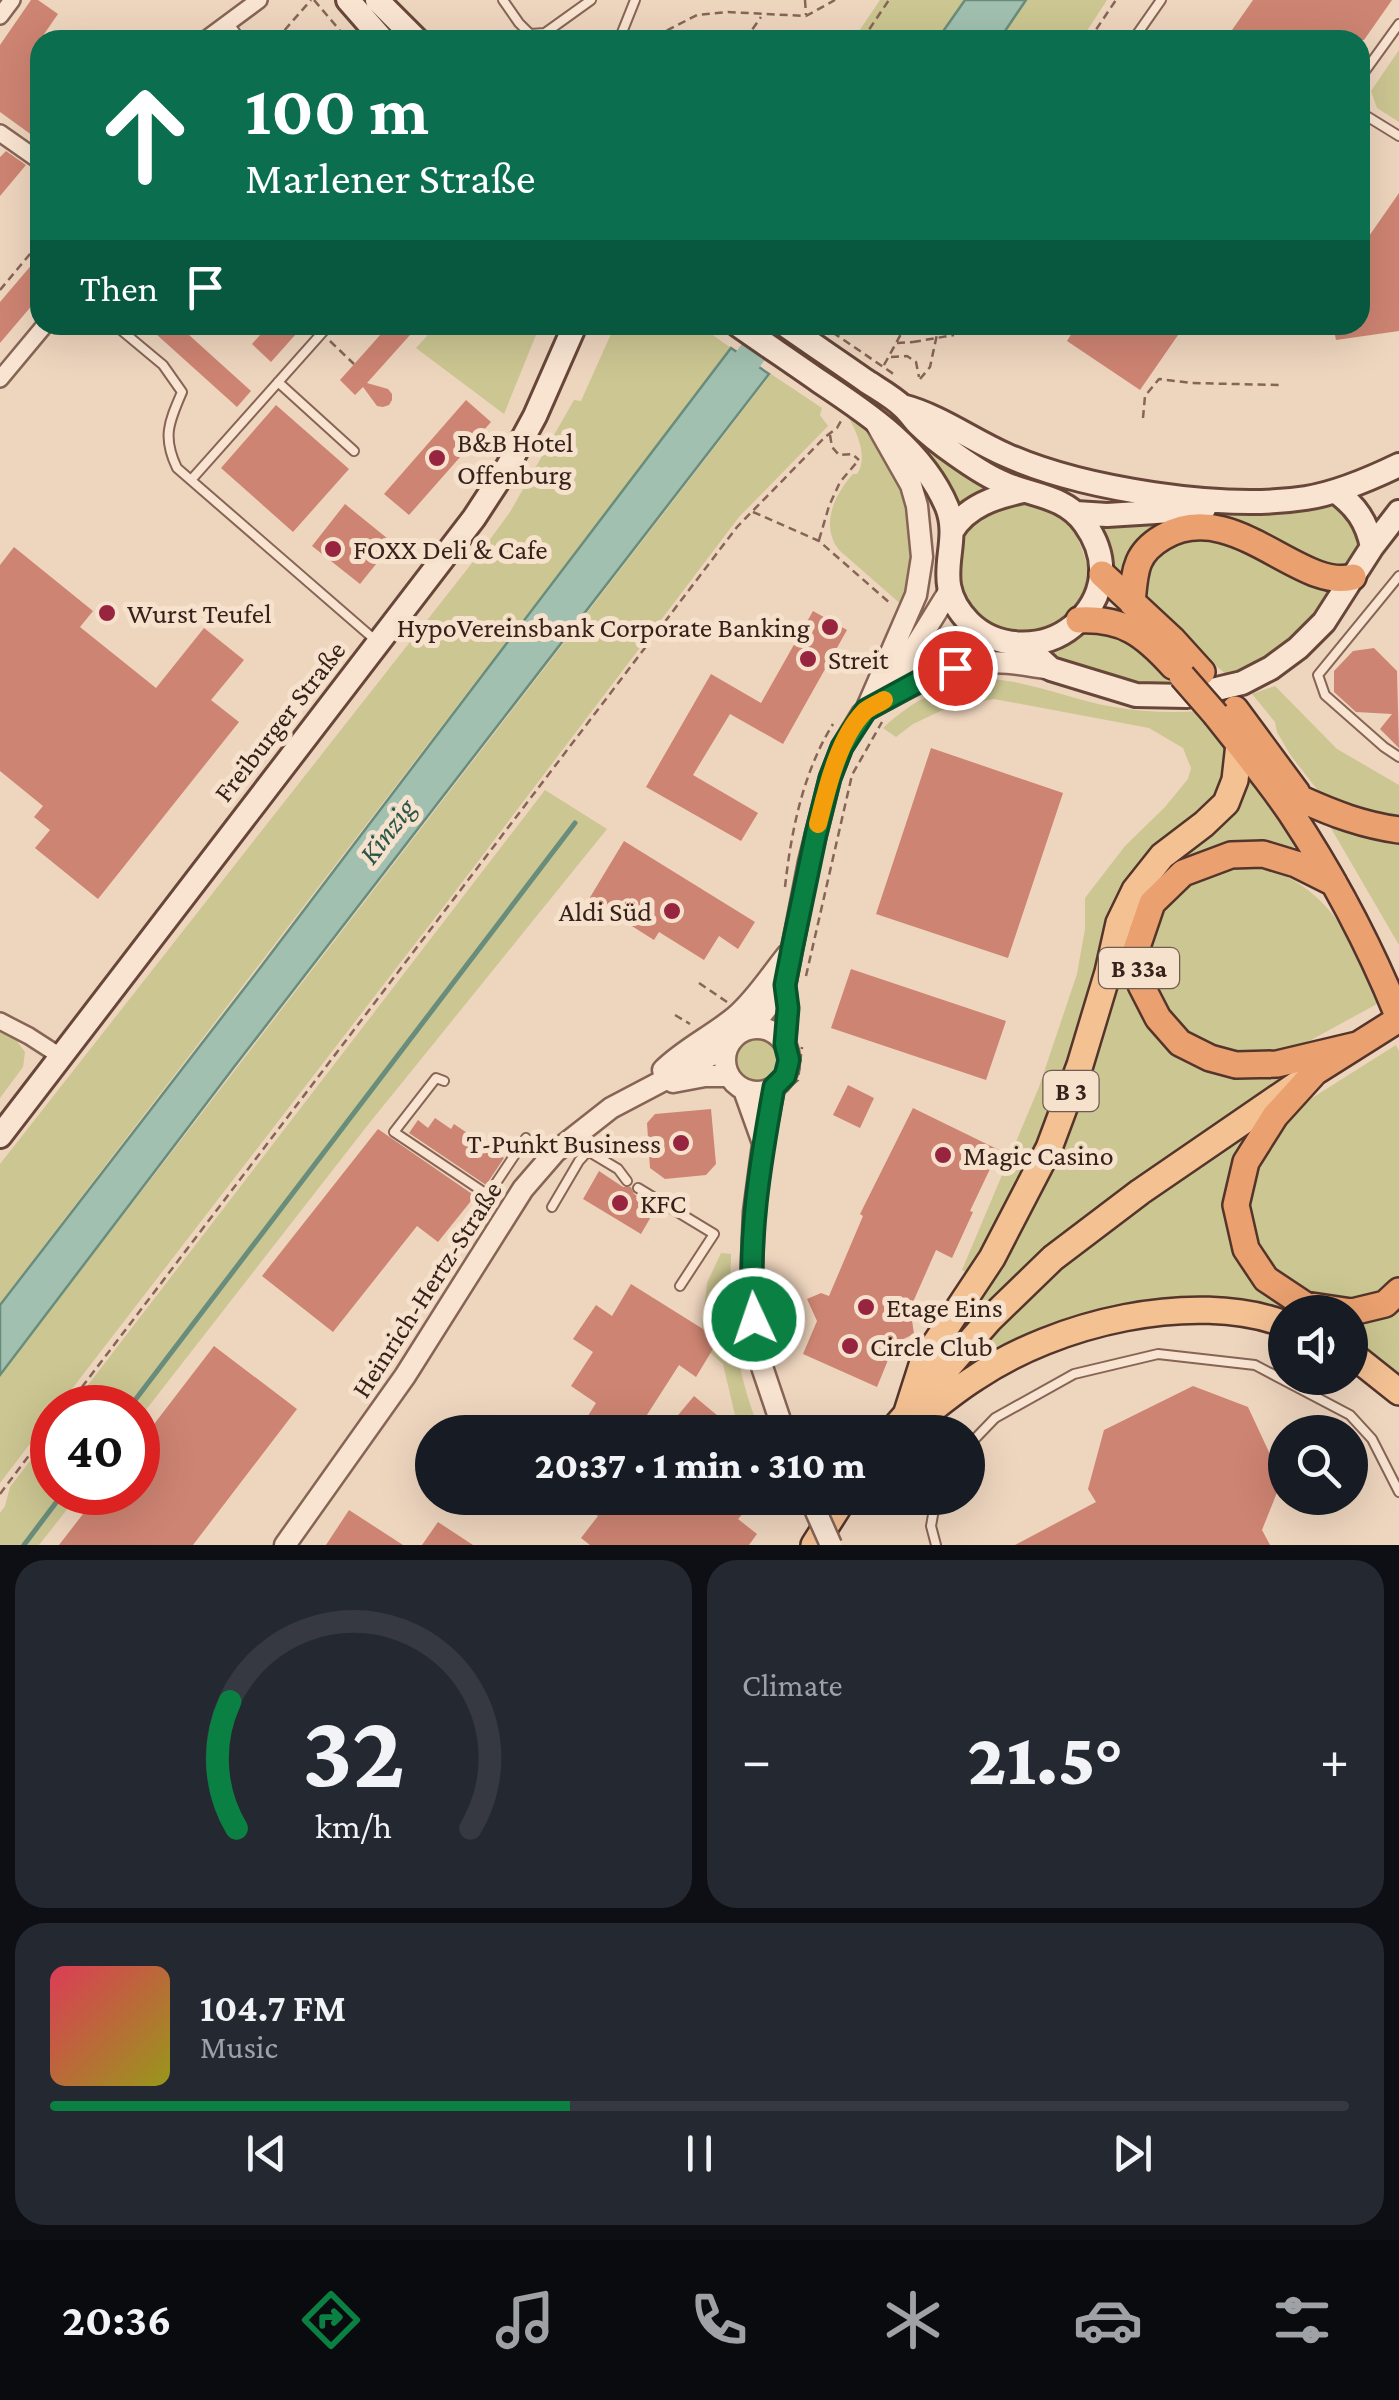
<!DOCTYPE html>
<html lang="en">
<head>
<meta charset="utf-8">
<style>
  :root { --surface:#171b24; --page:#242831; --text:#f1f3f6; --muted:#9ea1a6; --line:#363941; --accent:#0b8043 }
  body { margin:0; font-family:"Crimson Pro",serif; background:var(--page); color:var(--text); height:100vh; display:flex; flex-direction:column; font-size:38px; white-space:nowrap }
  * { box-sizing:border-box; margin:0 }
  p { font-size:32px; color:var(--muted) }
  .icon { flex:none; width:55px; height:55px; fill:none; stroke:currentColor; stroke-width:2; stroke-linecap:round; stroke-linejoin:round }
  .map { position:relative; height:1545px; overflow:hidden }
  .side { display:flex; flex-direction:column; gap:15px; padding:15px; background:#0d0f14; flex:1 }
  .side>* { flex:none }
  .hud { position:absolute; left:30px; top:30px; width:1340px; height:305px; border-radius:30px; box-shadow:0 10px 40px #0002; background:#0b6e4f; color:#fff; overflow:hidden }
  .fabs { position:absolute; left:1268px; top:1295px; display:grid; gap:20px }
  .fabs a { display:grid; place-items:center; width:100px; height:100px; border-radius:50%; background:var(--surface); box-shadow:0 10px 40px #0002; font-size:50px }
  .speed { position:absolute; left:30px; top:1385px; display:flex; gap:20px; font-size:50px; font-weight:700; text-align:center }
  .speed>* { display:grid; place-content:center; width:130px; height:130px; border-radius:50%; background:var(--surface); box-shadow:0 10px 40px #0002; line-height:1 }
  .speed .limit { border:15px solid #d22; background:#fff; color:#111 }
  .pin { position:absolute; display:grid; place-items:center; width:85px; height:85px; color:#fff; margin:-42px; border:5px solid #fff; border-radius:50%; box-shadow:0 2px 10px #0007 }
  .me { position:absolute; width:110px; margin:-55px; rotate:357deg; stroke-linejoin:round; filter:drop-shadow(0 0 8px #0008) }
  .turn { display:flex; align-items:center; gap:35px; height:210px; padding:0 50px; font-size:45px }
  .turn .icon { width:130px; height:130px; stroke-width:2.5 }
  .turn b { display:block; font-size:70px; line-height:85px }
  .then { display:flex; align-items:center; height:95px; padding:0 50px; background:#0003; gap:20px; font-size:38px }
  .big { font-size:75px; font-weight:800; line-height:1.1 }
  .side .tile { flex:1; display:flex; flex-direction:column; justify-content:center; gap:15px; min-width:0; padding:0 35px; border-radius:30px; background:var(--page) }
  .side .dial { align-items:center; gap:0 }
  .dial svg { height:260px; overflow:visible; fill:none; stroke:var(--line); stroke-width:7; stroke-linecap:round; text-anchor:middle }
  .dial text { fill:var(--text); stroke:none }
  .song { display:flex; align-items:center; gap:30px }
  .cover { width:120px; height:120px; border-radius:15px; background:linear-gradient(135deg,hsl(350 70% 55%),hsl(60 70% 35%)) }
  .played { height:10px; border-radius:5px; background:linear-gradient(90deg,var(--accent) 40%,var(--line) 40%) }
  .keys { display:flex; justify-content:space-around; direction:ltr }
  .heat { display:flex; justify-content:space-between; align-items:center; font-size:55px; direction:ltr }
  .side .tiles { flex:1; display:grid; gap:15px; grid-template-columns:1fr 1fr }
  .tile:last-child { grid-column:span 2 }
  .trip { position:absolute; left:415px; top:1415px; width:570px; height:100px; border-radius:50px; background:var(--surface); box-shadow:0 10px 40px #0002; font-weight:800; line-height:100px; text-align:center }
  .menu { display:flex; height:160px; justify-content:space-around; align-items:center; background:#090b0e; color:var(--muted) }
  .menu .icon { width:70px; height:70px }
  .menu .current { color:var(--accent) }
  .menu b { font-size:45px; color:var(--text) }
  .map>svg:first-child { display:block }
  .green { fill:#ccc692 }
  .water { fill:#a1c0b0; stroke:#698d7c; stroke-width:2.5 }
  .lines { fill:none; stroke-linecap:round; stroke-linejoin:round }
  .stream { stroke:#698d7c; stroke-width:5 }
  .river { stroke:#a1c0b0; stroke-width:28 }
  .building { fill:#ce8472 }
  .service-casing { stroke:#876556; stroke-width:12 }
  .minor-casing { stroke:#876556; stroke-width:20 }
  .tertiary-casing { stroke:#876556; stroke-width:25 }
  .secondary-casing { stroke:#68473a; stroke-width:28 }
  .primary-casing { stroke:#54352b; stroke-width:30 }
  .trunk-casing { stroke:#54352b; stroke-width:30 }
  .path { stroke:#876556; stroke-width:2.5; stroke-dasharray:8 5; stroke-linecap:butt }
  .service { stroke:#f9e4d1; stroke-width:8 }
  .minor { stroke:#f9e4d1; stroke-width:15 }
  .tertiary { stroke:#f9e4d1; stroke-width:20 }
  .secondary { stroke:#f9e4d1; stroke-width:22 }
  .primary { stroke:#f4c193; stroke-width:25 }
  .trunk { stroke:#eaa06f; stroke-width:25 }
  .tertiary-bridge-casing { stroke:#876556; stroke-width:25; stroke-linecap:butt }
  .trunk-bridge-casing { stroke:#54352b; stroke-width:30; stroke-linecap:butt }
  .path-bridge { stroke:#876556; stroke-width:2.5; stroke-dasharray:8 5; stroke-linecap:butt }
  .tertiary-bridge { stroke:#f9e4d1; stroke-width:20 }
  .trunk-bridge { stroke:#eaa06f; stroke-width:25 }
  .route-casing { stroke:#07532c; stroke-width:25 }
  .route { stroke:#0b8043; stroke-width:18 }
  .slow { stroke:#f59e0b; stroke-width:18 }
  .poi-dot { fill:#97253f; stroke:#f6e1cd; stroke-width:4 }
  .labels { text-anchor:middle; stroke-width:10; stroke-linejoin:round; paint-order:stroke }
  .shield { fill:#f6e1cd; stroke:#705b50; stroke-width:2.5 }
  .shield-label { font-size:25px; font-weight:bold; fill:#36221b }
  .poi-label { font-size:28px; fill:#36221b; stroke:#f6e1cd; text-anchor:start }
  .street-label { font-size:28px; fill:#36221b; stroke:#f6e1cd }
  .water-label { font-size:30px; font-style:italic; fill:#2a564a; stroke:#f6e1cd }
</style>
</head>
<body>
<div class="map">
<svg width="1399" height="1545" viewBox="0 0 1399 1545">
  <rect width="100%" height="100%" fill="#eed5be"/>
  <path class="green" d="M880 0H964L937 40H853Z
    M1026 0H1107L1081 40H999Z
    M1399 50V122L1377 108 1371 91Z
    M437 325H540L504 414 416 348Z
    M615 325H699L731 348 0 1303V1164L483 549 510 512 574 400 581 401Z
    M771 374 822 408 820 415 828 426 739 517 448 901 58 1407 52 1408V1415L0 1483V1375Z
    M843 408 872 434 907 488 914 570 903 606 839 550C820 526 834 495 853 474H857C870 455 854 426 843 408Z
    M896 420 993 493 958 508 894 422Z
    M1022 504C1048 509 1070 518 1080 544 1085 557 1087 569 1095 582 1069 637 986 654 963 587 956 567 963 546 963 525L1001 505Z
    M1322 505C1352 509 1352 519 1362 544L1358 558 1339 571 1187 521 1126 582 1116 571 1097 523Z
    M1180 538H1227L1338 589C1308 628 1277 663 1227 675 1205 656 1159 622 1148 597 1142 584 1145 571 1147 558Z
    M1096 632C1138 640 1148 655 1175 686 1132 688 1085 675 1047 654L1082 634Z
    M991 679C1033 682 1072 700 1114 707 1143 712 1171 713 1200 711L1230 755V774L1206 813 1101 964 1060 1088 1021 1184 969 1274 962 1270 1039 1087 1077 974 1085 929V898L1125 846 1165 807 1188 779 1191 768 1183 748 1149 728 994 699 949 707 913 724 896 737 883 728C919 695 943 687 991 679Z
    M1275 686 1337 749 1399 785V821L1342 807 1320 793 1291 756 1277 732 1275 722 1252 694Z
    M1246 765 1303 848 1263 844 1178 866 1132 989C1142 1018 1156 1038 1180 1057L1299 1067 952 1346 947 1343 1027 1215 1134 911Z
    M545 790 607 829 367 1126 138 1420V1408L71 1407Z
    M1321 811 1399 839V945Z
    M1229 865C1239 866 1250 865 1260 867 1328 884 1357 944 1377 1004L1311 1040 1282 1052 1243 1055 1211 1048 1191 1036 1169 1015 1158 996 1146 961 1159 910 1186 881Z
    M0 1032 16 1040 25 1052 23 1067 0 1098Z
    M733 1060a24 24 0 1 1 48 0a24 24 0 1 1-48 0Z
    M1396 1045 1399 1051V1280L1364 1302 1312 1301 1269 1271 1245 1223 1247 1182 1275 1132 1312 1098Z
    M1261 1120 1230 1203 1300 1312 1162 1303 940 1395C956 1375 971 1353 988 1335 1070 1251 1166 1186 1261 1120Z
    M721 1253 731 1254C729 1313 737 1379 761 1432H739L723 1364 710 1353 719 1339 702 1328 707 1283Z
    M1399 1302V1381L1350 1343V1321Z
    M52 1432V1492L80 1493 39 1545H0V1513L5 1506 10 1487Z"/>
  <path class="water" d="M965 0H1026L999 40H937Z
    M731 348 769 374 234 1067 0 1375V1305L260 968Z"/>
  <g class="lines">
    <path class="stream" d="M129 1408 575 823
      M24 1545 64 1492"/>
    <path class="river" d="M727 388 773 325"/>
  </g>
  <path class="building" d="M31 0H38L58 14 40 40V141L0 112V45Z
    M1253 0H1392L1364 40H1225Z
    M6 151 26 165 0 196V157Z
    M1399 193V331L1336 340 1333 325H1360V249Z
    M40 255V296L0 343V302Z
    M146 325H178L251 391 237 407Z
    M269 325H304L271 362 252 344Z
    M389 325H419L367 383 388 389 392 394V400L389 405 383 407 377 406 363 387 355 395 340 380Z
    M1077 325H1185L1140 390 1067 341Z
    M466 400 491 422 409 515 384 494Z
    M276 405 349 469 293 532 221 468Z
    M345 504 393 543 360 584 312 546Z
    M14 547 93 611 80 627 156 688 204 628 244 660 211 700 239 722 98 899 35 848 50 830 34 817 43 806 0 771V565Z
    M813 611 847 630 783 744 730 714 693 775 758 813 741 841 646 787 711 674 761 703Z
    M1374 648 1397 671 1399 748 1380 729 1392 714 1356 712 1334 692V671L1353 651Z
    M931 748 1063 793 1008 958 876 914Z
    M624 841 755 922 738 949 719 936 704 960 659 932 654 940 589 899Z
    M851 969 1006 1021 986 1080 831 1028Z
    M848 1085 874 1098 860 1128 833 1115Z
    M913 1108 999 1150 970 1211 973 1212 952 1258 936 1250 906 1318 912 1320 914 1334 895 1343 877 1387 803 1354 817 1321 807 1299 821 1293 829 1296 863 1216 860 1214Z
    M711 1109 716 1164 706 1175 665 1179 650 1168 647 1123 655 1114Z
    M435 1118 451 1129 454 1124 504 1158 486 1185 409 1133 418 1120 428 1128Z
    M378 1129 475 1196 438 1242 417 1226 333 1332 262 1276Z
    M599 1171 623 1187H631L634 1194 656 1208 641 1234 583 1199Z
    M631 1284 719 1339 696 1377 679 1365 636 1432H578L596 1403 571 1386 593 1352 573 1339 596 1305 612 1316Z
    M214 1346 297 1409 193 1545H59L100 1492H138V1445Z
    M1193 1386 1248 1407 1282 1480 1262 1530 1270 1545H1015L1096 1502 1088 1489 1104 1430Z
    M694 1396 724 1421 715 1432H664Z
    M569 1498H604L609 1501 613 1498H731L746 1510 738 1519 757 1534 749 1545H590L581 1538 598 1516Z
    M349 1510 403 1545H326Z
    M438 1522 473 1545H422Z"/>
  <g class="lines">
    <defs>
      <path id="service" d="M503 0 519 23 530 34 545 33 591 0
        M228 22 241 40
        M619 40 635 0
        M1133 40 1161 0
        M1360 78 1399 24
        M1360 112 1399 136
        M115 325 163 365 182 392C169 422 162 437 177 468L374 639
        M278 382 354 451
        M191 480 329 325
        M1399 576 1318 675 1325 695 1384 747 1399 757
        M444 1081 436 1078 394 1132 488 1195 526 1138
        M638 1188 714 1234 680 1286
        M552 1207 579 1161 588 1151 618 1169 627 1181
        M968 1446 995 1418 1074 1374 1158 1354 1255 1365 1350 1415 1372 1439 1399 1492
        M936 1498 931 1526 936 1545"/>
      <path id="minor" d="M0 16 12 0
        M205 40 259 0
        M0 133 40 161
        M0 379 45 325
        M0 1021 29 1036 60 1056"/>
      <path id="tertiary" d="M885 676 911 653 950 590
        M904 682 942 647 983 633
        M866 710 916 595 922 557 917 506 911 485 877 425
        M725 1060a32 32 0 1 1 64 0a32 32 0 1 1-64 0Z
        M751 1028 785 985
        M785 1044 787 1008 785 985 809 862 830 778 842 747 862 714 866 710C902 691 939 667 981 663 1005 660 1028 666 1051 669
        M663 1070C684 1049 712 1036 735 1017 756 999 770 976 787 955
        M673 1082 705 1076H728
        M774 1087 763 1145 754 1212 751 1284 758 1355 784 1432
        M744 1090 763 1143
        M285 1545 405 1376 523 1189 555 1152 611 1108 727 1047"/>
      <path id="secondary" d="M348 0 383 40
        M377 0 417 40
        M738 325C765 344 792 362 819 381 869 414 923 450 947 507 963 548 928 580 969 622 997 650 1044 650 1073 626 1106 598 1110 559 1085 524 1064 494 1029 496 999 481 977 471 935 441 918 424 913 419 909 412 903 407 893 397 878 389 866 381 839 362 812 344 785 325
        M902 406C940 416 970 439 1006 455 1082 489 1223 511 1306 498 1338 493 1370 479 1399 465
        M1335 491C1356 506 1367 522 1372 547
        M1076 513 1107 515 1204 509
        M952 531C967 506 995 497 1023 491
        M1024 644 1051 669 1136 695 1187 696 1242 683 1271 668 1298 648 1324 622 1372 547 1399 512
        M0 1136 474 518 508 466 535 416 575 325"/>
      <path id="primary" d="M1350 1353 1399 1392
        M907 1412 923 1362 992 1258 1049 1148 1080 1065 1108 972 1119 923 1135 890 1162 856 1204 824 1226 803 1235 780 1239 744
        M907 1429C930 1412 951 1393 975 1378 1055 1323 1193 1290 1285 1324
        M891 1432 989 1320 1053 1258 1140 1192 1299 1083
        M814 1545 844 1498"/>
      <path id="trunk" d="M1102 574 1173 640 1202 672
        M1132 603C1135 572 1134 554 1163 537 1232 496 1300 592 1353 577
        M1079 620C1123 618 1144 634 1173 666
        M1235 709 1297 793
        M1216 715C1241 747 1268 779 1291 813 1334 878 1370 946 1399 1018
        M1301 799C1334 814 1363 825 1399 830
        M1334 883 1296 864 1263 854 1231 855 1183 873 1152 903 1136 950 1141 985 1158 1018 1180 1043 1210 1058 1236 1065 1277 1064 1357 1045
        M1399 1019 1315 1072 1275 1116 1246 1162 1236 1205 1246 1249 1266 1279 1305 1305 1352 1312 1385 1304 1399 1291"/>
    </defs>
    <use href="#service" class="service-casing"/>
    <use href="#minor" class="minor-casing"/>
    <use href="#tertiary" class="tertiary-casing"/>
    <use href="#secondary" class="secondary-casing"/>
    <use href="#primary" class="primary-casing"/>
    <use href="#trunk" class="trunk-casing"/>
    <path class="path" d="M314 0 348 40
      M805 0 806 15
      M276 40 311 0
      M658 40 664 32 697 15 728 12 806 16 835 0
      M745 40 761 17
      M862 40 889 0
      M1089 40 1116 0
      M0 290 40 242
      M822 325 895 375
      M330 341 354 364
      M897 343 913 342
      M891 357 907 356 916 362 919 377
      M884 365 906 325
      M920 379 930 367 939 325
      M1143 418 1145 396 1159 379 1191 383 1279 385
      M830 435 832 447 839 455 852 454 859 460
      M753 512 819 541 891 604
      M819 540 829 506 840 482 857 462
      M785 887C791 832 803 772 833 724
      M806 976 852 775 882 722
      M699 983 727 1002
      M675 1015 690 1024
      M792 1085 798 1080 802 1047
      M66 1408 737 527 825 437 837 428 842 419
      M0 1494 52 1425"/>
    <use href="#service" class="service"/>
    <use href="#minor" class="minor"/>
    <use href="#tertiary" class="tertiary"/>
    <use href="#secondary" class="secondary"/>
    <use href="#primary" class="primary"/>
    <use href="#trunk" class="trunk"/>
    <defs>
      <path id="tertiary-bridge" d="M810 1498 831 1545"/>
      <path id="trunk-bridge" d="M1182 676 1216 715"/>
    </defs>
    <use href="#tertiary-bridge" class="tertiary-bridge-casing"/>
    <use href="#trunk-bridge" class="trunk-bridge-casing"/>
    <path class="path-bridge" d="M913 342 954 335"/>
    <use href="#tertiary-bridge" class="tertiary-bridge"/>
    <use href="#trunk-bridge" class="trunk-bridge"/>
  </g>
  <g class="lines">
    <defs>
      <path id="route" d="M754 1319C747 1241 760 1164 774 1087L785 1076 789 1060 785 1044 788 1008 785 985 792 949 816 834 830 778 842 747 866 710 923 679 955 668"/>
    </defs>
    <use href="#route" class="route-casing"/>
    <use href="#route" class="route"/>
    <path class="slow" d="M818 824C827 789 838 739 864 712 869 707 878 704 884 700"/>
  </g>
  <g class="poi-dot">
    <circle cx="437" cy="458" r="10"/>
    <circle cx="333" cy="549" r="10"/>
    <circle cx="107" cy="613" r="10"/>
    <circle cx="830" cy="627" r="10"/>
    <circle cx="808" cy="659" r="10"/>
    <circle cx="672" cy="911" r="10"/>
    <circle cx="681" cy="1143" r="10"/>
    <circle cx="943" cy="1155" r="10"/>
    <circle cx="620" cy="1203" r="10"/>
    <circle cx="866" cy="1307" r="10"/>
    <circle cx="850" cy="1346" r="10"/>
  </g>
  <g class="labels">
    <g class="shield">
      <rect x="1099" y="948" width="80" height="40" rx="8"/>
      <rect x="1043.5" y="1071" width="55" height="40" rx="8"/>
    </g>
    <g class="shield-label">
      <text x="1139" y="977">B 33a</text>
      <text x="1071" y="1100">B 3</text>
    </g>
    <g class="poi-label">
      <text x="457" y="452">B&amp;B Hotel<tspan x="457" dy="32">Offenburg</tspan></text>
      <text x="353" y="559">FOXX Deli &amp; Cafe</text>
      <text x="127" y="623">Wurst Teufel</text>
      <text x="810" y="637" text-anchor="end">HypoVereinsbank Corporate Banking</text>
      <text x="828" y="669">Streit</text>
      <text x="652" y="921" text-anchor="end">Aldi Süd</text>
      <text x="661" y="1153" text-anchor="end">T-Punkt Business</text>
      <text x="963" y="1165">Magic Casino</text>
      <text x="640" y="1213">KFC</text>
      <text x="886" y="1317">Etage Eins</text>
      <text x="870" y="1356">Circle Club</text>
    </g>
    <g class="street-label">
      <text transform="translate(279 721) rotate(-52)" y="10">Freiburger Straße</text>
      <text transform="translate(426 1289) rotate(-57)" y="10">Heinrich-Hertz-Straße</text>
    </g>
    <g class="water-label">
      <text transform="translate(387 831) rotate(-53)" y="10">Kinzig</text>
    </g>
  </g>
</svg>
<div class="fabs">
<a><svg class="icon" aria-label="sound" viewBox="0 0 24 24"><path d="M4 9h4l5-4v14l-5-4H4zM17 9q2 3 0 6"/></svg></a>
<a><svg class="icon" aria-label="search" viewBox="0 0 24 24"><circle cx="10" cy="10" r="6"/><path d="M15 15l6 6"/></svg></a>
</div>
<div class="speed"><div class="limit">40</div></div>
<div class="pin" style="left:955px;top:668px;background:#d93025"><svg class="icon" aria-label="arrive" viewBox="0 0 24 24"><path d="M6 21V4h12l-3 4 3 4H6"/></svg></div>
<svg class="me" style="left:754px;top:1319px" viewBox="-20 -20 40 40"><circle r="17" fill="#0b8043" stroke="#fff" stroke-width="3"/><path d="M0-11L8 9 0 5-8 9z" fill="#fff"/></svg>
<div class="trip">20:37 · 1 min · 310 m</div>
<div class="hud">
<div class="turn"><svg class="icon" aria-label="ahead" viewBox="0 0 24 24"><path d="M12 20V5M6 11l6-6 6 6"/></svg><div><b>100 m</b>Marlener Straße</div></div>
<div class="then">Then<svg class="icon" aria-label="arrive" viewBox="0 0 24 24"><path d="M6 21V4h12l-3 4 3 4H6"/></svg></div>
</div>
</div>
<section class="side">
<div class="tiles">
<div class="tile dial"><svg viewBox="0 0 100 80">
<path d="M14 69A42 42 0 1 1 86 69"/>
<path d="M14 69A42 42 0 0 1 12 30" stroke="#0b8043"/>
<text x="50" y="56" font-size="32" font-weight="700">32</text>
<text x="50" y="72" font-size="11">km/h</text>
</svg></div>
<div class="tile"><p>Climate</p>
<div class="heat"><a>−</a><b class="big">21.5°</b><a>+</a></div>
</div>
<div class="tile">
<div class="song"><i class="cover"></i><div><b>104.7 FM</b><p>Music</p></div></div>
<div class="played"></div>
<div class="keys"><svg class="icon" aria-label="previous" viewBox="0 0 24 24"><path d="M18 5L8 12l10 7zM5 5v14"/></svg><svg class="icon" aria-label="pause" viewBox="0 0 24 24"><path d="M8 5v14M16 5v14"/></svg><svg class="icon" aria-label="next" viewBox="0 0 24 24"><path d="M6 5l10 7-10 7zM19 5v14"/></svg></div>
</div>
</div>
</section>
<nav class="menu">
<b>20:36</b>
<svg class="icon current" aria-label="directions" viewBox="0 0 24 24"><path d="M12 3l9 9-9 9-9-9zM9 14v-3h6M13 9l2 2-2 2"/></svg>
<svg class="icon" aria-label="music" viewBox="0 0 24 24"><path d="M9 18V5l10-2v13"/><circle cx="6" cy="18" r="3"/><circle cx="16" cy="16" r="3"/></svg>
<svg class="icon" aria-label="phone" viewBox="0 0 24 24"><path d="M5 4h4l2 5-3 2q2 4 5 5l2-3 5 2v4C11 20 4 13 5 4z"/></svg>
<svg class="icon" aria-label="climate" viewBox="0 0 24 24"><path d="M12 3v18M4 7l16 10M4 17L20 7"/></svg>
<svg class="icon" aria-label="car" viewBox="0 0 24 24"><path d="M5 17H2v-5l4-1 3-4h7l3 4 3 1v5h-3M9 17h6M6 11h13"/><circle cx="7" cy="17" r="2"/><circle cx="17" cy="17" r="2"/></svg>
<svg class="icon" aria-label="filters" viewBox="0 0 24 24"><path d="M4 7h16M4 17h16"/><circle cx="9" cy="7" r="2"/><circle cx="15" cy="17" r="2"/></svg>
</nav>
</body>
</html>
